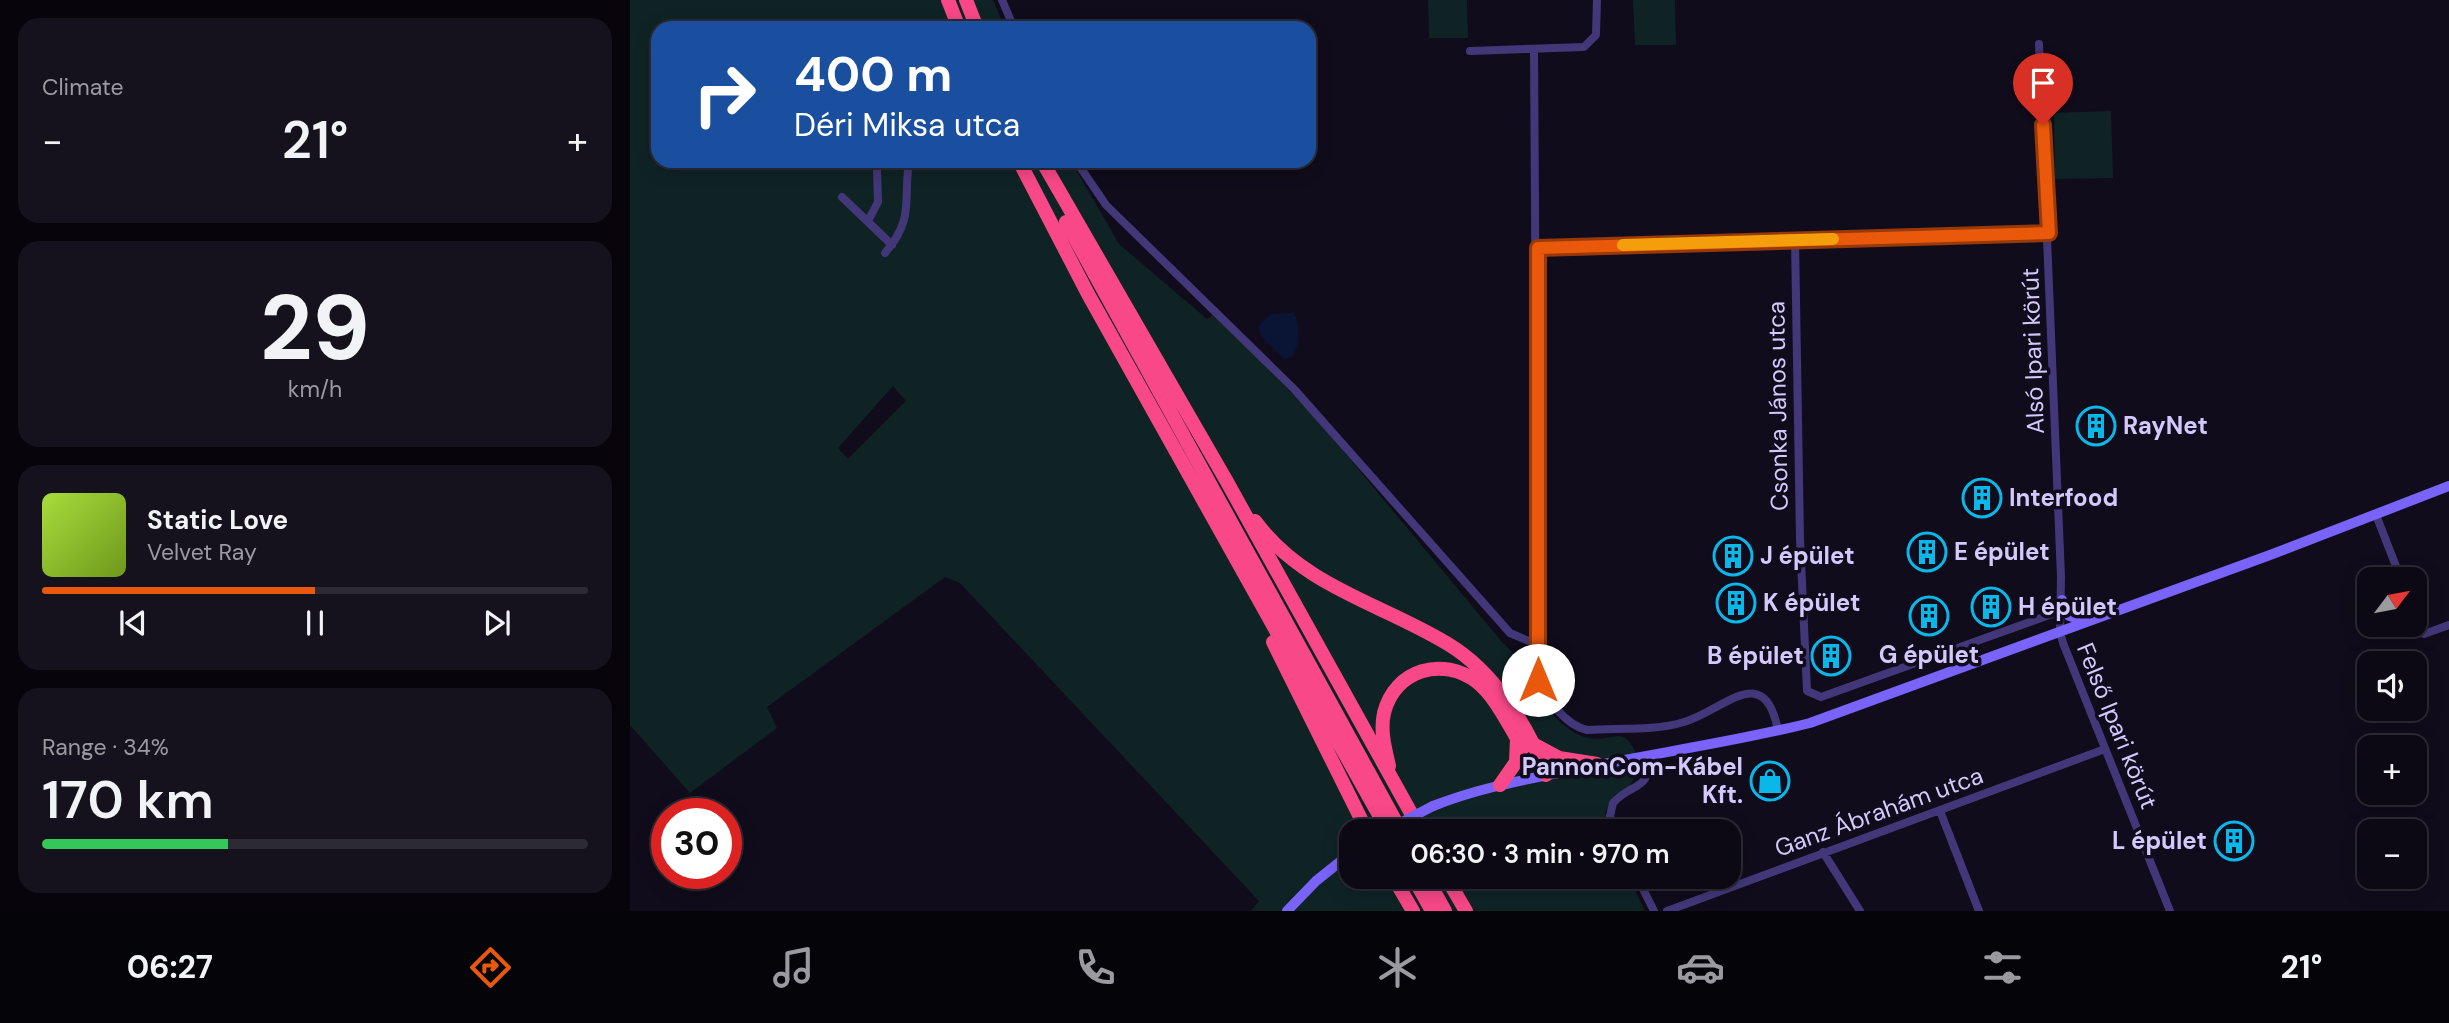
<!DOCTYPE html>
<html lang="en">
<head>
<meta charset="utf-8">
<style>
  :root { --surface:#0c0914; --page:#15121d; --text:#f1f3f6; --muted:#9a9aa0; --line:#2c2a34; --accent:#ea580c }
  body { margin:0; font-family:"DM Sans",sans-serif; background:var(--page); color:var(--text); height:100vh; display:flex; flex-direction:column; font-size:26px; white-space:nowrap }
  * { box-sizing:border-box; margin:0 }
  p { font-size:23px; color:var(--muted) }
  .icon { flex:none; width:38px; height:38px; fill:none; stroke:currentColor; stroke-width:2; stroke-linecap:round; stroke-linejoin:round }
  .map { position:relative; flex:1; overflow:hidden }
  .side { display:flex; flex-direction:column; gap:18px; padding:18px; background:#07050b; width:630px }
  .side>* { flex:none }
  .hud { position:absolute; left:21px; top:21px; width:665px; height:147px; border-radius:21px; box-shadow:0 4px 18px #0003,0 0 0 2px var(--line); background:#1a4fa0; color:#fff; overflow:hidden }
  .needle { width:46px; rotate:58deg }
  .buttons { position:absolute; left:1727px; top:567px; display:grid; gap:14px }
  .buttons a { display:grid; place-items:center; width:70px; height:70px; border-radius:14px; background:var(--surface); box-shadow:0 4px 18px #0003,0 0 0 2px var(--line); font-size:35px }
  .speed { position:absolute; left:21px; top:798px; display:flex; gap:14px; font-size:35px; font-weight:700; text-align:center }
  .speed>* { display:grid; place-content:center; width:91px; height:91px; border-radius:50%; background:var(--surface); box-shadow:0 4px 18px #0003,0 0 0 2px var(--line); line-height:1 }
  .speed .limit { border:10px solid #d22; background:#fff; color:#111 }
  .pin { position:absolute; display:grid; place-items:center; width:60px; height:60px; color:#fff; margin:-72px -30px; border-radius:50% 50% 50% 0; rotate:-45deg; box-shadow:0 0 7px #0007 }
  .pin .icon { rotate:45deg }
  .me { position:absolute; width:77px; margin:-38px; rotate:0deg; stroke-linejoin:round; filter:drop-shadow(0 0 5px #0008) }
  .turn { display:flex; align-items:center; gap:24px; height:147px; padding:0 28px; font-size:32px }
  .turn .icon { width:91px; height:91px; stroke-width:2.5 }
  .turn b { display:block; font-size:49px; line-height:60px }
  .big { font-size:52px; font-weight:600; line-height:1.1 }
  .side .tile { flex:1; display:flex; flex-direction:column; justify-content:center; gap:10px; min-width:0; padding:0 24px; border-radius:21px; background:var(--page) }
  .side .dial { align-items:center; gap:0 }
  .dial b { font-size:91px; line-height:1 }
  .song { display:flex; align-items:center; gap:21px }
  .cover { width:84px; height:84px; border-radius:10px; background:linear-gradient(135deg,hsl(80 70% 55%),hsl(80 70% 35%)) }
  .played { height:7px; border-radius:4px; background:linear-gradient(90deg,var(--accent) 50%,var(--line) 50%) }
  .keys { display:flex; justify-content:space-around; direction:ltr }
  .heat { display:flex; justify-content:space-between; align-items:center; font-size:38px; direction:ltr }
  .charge { height:10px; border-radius:5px; background:linear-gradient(90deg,#34c759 34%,var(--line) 0) }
  .trip { position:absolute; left:709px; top:819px; width:402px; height:70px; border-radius:21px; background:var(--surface); box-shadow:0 4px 18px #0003,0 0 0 2px var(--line); font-weight:600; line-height:70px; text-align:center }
  .tab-bar { display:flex; height:112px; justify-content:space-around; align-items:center; background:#050408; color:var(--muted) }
  .tab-bar .icon { width:49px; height:49px }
  .tab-bar .selected { color:var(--accent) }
  .tab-bar b { font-size:32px; color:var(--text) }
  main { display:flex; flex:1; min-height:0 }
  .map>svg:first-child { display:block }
  .green { fill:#0f2325; fill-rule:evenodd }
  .water { fill:#0a1536 }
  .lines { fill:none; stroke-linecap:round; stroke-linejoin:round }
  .street { stroke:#423879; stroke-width:8 }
  .secondary { stroke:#7963f9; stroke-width:10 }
  .highway { stroke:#f84887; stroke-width:14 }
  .secondary-bridge { stroke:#7963f9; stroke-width:10 }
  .route-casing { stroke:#983908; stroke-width:18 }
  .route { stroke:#ea580c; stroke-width:12 }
  .slow { stroke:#f59e0b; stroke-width:12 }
  .labels { text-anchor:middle; stroke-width:7; stroke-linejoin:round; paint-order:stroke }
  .street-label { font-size:24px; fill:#d4c8fd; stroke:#100c1b }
  .poi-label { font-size:24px; font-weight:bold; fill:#d4c8fd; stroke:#100c1b; text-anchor:start }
</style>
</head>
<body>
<main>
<section class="side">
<div class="tile"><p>Climate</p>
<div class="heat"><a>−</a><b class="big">21°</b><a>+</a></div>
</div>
<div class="tile dial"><b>29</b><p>km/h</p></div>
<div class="tile">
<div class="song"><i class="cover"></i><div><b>Static Love</b><p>Velvet Ray</p></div></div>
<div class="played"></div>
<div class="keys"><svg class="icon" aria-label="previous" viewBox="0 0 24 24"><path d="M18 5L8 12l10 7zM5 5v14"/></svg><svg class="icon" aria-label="pause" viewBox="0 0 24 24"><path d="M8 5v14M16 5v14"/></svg><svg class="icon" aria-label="next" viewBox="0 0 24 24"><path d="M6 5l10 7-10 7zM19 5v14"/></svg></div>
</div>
<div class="tile"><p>Range · 34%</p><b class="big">170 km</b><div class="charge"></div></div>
</section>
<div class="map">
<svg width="1819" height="911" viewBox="0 0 1819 911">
  <rect width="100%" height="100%" fill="#100c1b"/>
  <path class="green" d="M0 0H363L375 28H28V161H441L489 244 577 319 586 313 689 422 872 642 897 667 892 678C908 697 925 722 947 734 981 751 994 712 1011 767L999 787 984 795 975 813 977 831H721V877H999L1015 911H621L629 901 330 583 315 577 137 707 147 728 60 793 0 725ZM263 386 276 401 218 459 208 448Z
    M798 0H837L838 38H799Z
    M1003 0H1045L1046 45H1005Z
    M1481 111 1483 178 1425 179 1424 113Z"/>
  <path class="water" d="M664 313C670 324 670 346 662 357L654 359 631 336 628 326 641 314Z"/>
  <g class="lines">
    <path class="street" d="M372 0 384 28
      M1409 44 1431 577 1430 632 1433 643 1540 911
      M904 50 908 680C917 699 935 725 957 730 988 728 1025 731 1054 722 1093 711 1135 659 1148 731
      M840 51 954 47 966 35 967 0
      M446 161 476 205 664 389 880 633 908 645
      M212 197 262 245
      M238 221 248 202 247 170
      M1165 240 1170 539 1177 691 1191 697 1422 614 1431 615
      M907 248 1419 233
      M255 253C285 218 273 201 279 161
      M1746 515 1771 579
      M1794 634 1819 625
      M1310 811 1349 911
      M986 831 980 816 983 803C1001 782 1022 792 1018 755
      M1193 852 1230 911
      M1007 877 1024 911
      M1037 911 1475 749"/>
    <path class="secondary" d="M1432 600 1439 616 1457 621
      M803 806C846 789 892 780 938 771 1018 754 1100 743 1180 723L1640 555 1819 486
      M657 911 686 881 721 853"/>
    <path class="highway" d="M318 0 329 28
      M336 0 347 28
      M389 161 458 294 758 831
      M412 161 596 480 791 831
      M436 222 771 831
      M625 521C675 588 751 603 818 644 863 671 899 726 916 775
      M643 642 737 831
      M903 744 929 758 967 764
      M759 766C755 748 750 731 754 713 765 669 813 656 847 682 867 698 879 727 893 748
      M870 785 886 762 887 739
      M763 877 783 911
      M783 877 802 911
      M796 877 815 911
      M816 877 836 911"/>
    <path class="secondary-bridge" d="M755 831 803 806"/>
  </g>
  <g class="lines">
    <defs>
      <path id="route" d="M908 680V248L1419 233 1413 125"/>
    </defs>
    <use href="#route" class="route-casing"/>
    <use href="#route" class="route"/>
    <path class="slow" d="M993 245 1203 239"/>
  </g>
  <defs>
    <symbol id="building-ring" viewBox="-11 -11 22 22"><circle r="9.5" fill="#100c1b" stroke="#09b7e8" stroke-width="1.5"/><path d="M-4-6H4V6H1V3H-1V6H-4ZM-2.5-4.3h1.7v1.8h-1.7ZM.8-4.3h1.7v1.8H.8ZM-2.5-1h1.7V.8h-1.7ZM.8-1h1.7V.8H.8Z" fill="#09b7e8"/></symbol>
    <symbol id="shop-ring" viewBox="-11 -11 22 22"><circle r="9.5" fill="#100c1b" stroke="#09b7e8" stroke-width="1.5"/><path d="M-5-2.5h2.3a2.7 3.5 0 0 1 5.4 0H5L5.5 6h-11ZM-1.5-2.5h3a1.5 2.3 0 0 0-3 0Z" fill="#09b7e8"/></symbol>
  </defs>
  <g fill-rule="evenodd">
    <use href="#building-ring" x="1444" y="404" width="44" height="44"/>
    <use href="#building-ring" x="1330" y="476" width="44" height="44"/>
    <use href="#building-ring" x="1275" y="530" width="44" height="44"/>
    <use href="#building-ring" x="1081" y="534" width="44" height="44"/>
    <use href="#building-ring" x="1084" y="581" width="44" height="44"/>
    <use href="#building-ring" x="1339" y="585" width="44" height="44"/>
    <use href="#building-ring" x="1277" y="594" width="44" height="44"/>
    <use href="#building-ring" x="1179" y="634" width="44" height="44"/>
    <use href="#shop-ring" x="1118" y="759" width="44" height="44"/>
    <use href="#building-ring" x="1582" y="819" width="44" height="44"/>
  </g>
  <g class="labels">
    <g class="street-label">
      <text transform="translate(1403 351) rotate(-92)" y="8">Alsó Ipari körút</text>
      <text transform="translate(1148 406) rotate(-91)" y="8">Csonka János utca</text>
      <text transform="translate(1487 726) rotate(68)" y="8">Felső Ipari körút</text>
      <text transform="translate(1249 812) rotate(-20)" y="8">Ganz Ábrahám utca</text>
    </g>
    <g class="poi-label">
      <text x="1493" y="434">RayNet</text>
      <text x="1379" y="506">Interfood</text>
      <text x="1324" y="560">E épület</text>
      <text x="1130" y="564">J épület</text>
      <text x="1133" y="611">K épület</text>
      <text x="1388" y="615">H épület</text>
      <text x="1299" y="663" text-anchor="middle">G épület</text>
      <text x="1174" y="664" text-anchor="end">B épület</text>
      <text x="1113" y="775" text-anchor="end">PannonCom-Kábel<tspan x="1113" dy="28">Kft.</tspan></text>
      <text x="1577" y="849" text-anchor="end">L épület</text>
    </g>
  </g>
</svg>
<div class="buttons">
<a><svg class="needle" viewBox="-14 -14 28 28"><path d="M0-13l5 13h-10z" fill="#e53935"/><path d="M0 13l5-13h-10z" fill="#9a9aa0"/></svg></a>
<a><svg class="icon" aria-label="sound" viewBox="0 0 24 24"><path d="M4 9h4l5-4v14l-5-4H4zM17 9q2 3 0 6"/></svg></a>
<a>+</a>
<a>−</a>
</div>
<div class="speed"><div class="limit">30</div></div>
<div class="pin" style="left:1413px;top:125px;background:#d93025"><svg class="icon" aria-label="arrive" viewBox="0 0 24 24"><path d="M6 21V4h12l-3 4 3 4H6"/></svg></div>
<svg class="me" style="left:908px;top:680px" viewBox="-20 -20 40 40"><circle r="19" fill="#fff"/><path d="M0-13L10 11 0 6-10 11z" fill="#ea580c"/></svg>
<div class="trip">06:30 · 3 min · 970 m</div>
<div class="hud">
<div class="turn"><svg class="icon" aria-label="right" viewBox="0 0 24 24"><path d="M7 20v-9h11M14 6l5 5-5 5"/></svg><div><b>400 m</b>Déri Miksa utca</div></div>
</div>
</div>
</main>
<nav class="tab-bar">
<b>06:27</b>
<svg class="icon selected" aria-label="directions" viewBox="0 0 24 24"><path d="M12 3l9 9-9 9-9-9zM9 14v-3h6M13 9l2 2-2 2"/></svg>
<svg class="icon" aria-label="music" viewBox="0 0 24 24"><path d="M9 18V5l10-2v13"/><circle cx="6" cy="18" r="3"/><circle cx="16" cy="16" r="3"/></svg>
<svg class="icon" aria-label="phone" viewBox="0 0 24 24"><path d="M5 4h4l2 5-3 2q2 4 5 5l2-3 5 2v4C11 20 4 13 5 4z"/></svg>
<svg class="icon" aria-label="climate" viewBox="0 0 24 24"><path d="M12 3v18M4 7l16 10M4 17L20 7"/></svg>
<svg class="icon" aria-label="car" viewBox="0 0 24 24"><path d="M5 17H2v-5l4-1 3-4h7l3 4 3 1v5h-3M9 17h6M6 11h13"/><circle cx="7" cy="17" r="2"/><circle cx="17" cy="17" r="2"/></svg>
<svg class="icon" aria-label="filters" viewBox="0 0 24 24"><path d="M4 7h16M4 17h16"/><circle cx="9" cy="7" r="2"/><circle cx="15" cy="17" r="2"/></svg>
<b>21°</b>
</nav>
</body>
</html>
